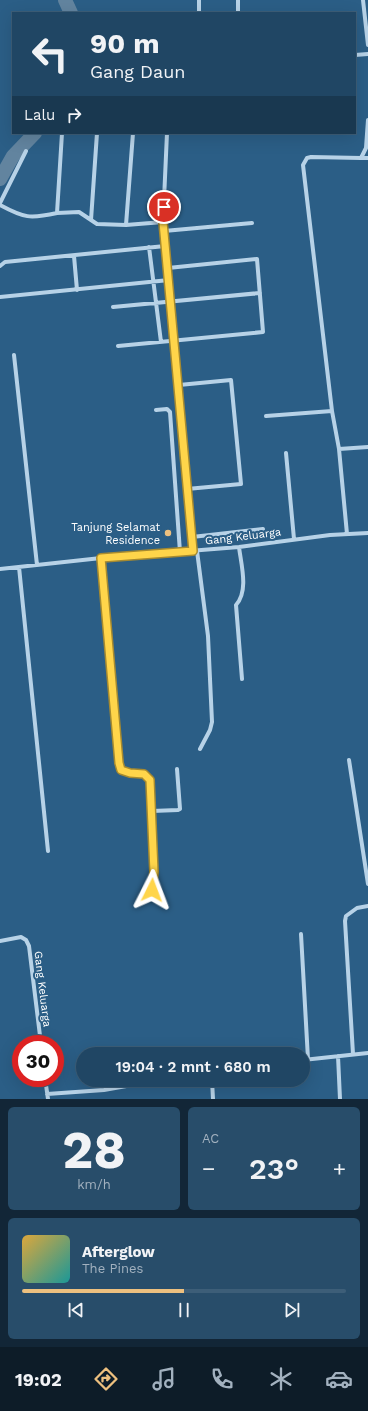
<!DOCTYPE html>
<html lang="id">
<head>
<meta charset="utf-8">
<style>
  :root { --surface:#204664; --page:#284d6a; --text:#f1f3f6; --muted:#a2b1bf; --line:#3d5e78; --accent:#edc07f }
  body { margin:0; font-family:"Work Sans",sans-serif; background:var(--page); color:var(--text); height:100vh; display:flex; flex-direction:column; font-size:15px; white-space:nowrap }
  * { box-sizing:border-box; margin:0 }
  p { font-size:13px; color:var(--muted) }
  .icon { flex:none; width:22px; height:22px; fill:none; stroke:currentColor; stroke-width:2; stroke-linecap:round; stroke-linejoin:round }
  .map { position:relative; height:1099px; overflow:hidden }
  .panel { display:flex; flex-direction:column; gap:8px; padding:8px; background:#122637; flex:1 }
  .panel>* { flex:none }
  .guide { position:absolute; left:12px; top:12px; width:344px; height:122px; border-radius:0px; box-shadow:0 4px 16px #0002,0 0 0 1px var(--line); background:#204664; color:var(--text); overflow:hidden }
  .speed { position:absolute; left:12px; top:1035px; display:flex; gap:8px; font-size:20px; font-weight:700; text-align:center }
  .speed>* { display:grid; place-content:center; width:52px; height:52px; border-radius:50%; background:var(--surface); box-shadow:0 4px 16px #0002,0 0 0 1px var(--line); line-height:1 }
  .speed .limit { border:6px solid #d22; background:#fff; color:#111 }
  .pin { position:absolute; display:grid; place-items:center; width:34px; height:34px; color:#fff; margin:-17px; border:2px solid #fff; border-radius:50%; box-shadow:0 1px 4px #0007 }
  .me { position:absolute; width:44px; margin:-22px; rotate:3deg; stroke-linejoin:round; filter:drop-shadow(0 0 3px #0008) }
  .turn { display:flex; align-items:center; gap:14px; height:84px; padding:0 12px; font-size:18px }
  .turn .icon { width:52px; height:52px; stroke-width:2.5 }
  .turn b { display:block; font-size:28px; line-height:34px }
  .then { display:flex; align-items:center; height:38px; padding:0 12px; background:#0003; gap:8px; font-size:15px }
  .big { font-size:30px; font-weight:600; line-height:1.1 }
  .panel .tile { flex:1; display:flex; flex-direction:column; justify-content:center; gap:6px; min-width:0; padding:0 14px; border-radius:6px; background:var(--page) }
  .panel .dial { align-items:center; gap:0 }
  .dial b { font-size:52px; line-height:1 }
  .song { display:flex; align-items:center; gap:12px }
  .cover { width:48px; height:48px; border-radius:6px; background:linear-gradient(135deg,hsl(40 70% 55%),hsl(180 70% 35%)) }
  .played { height:4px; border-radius:2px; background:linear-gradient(90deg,var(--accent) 50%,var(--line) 50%) }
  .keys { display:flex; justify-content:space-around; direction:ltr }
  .heat { display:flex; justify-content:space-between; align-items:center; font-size:22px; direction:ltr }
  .panel .tiles { flex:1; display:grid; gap:8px; grid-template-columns:1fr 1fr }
  .tile:last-child { grid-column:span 2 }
  .trip { position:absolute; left:76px; top:1047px; width:234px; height:40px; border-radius:20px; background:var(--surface); box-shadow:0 4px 16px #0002,0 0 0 1px var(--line); font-weight:600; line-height:40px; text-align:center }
  .tabs { display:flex; height:64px; justify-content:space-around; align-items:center; background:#0d1c28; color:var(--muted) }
  .tabs .icon { width:28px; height:28px }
  .tabs .active { color:var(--accent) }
  .tabs b { font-size:18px; color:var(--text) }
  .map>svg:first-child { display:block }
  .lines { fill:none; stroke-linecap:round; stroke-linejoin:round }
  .river { stroke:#62849f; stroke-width:14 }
  .minor { stroke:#b7d2e7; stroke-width:4 }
  .route-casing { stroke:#a68a30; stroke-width:10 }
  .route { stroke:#ffd54a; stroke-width:7 }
  .poi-dot { fill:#edc07f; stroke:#2b5e86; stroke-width:1.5 }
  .labels { text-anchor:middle; stroke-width:4; stroke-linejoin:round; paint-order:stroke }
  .poi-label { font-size:11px; fill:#fff; stroke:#2b5e86; text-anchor:end }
  .street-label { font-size:11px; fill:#fff; stroke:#2b5e86 }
</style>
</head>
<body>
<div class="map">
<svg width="368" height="1099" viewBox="0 0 368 1099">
  <rect width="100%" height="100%" fill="#2b5e86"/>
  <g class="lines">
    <path class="river" d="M65 0 71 13
      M0 179 13 156 35 133"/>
    <path class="minor" d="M199 0V13
      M238 0V13
      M363 0 368 45
      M355 55 368 54
      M368 120 366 148 361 158H368
      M62 133 57 213 79 212 97 224 126 225
      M133 133 126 225 163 222
      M167 133 163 222 193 551
      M0 203 26 151
      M0 205C24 218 30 219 57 213
      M91 220 97 133
      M164 231 252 223
      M149 247 161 342
      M74 256 77 290
      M0 266 5 262 165 246
      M0 297 169 280
      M113 307 260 293
      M118 346 263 332 257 259 168 268
      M14 355 37 565
      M179 385 231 380 241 484 187 489
      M156 410 167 409 170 412 180 552
      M266 416 332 411
      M339 449 368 447
      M286 453 294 539
      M347 534 339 449 332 411 303 165 307 158 311 157 361 158
      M192 537 263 529
      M239 547C241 564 249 591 236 605L242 679
      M197 551 208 636 212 722 210 730 200 749
      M101 558 119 763 121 770 144 774 150 780 154 872 153 890
      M19 567 48 851
      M0 569 101 558 239 547 330 535 368 533
      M349 760 368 884
      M152 811 178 810 180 809 177 769
      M301 934 308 1059
      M0 941 21 937 26 940 29 946 41 1044
      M353 1054 345 921 346 916 357 908 368 906
      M338 1056 340 1099
      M303 1060 368 1053
      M45 1078 48 1099
      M212 1080 213 1099
      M47 1094 104 1090 160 1080"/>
  </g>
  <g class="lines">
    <defs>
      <path id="route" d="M152 890 154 872 150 780 144 774 130 773 121 770 119 763 101 558 193 551 163 222 164 207"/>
    </defs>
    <use href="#route" class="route-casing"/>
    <use href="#route" class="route"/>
  </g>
  <circle class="poi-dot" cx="168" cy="533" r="4"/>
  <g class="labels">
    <g class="poi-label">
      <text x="160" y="531">Tanjung Selamat<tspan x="160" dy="13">Residence</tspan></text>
    </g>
    <g class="street-label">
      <text transform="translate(243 536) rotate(-7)" y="4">Gang Keluarga</text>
      <text transform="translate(43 989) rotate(83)" y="4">Gang Keluarga</text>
    </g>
  </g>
</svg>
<div class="speed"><div class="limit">30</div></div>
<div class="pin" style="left:164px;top:207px;background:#d93025"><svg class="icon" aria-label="arrive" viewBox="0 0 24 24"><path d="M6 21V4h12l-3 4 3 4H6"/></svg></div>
<svg class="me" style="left:152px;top:890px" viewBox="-20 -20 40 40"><path d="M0-17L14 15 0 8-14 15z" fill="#ffd54a" stroke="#fff" stroke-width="4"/></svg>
<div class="trip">19:04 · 2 mnt · 680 m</div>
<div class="guide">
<div class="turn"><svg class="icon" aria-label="left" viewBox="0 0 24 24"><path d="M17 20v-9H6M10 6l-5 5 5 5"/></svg><div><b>90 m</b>Gang Daun</div></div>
<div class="then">Lalu<svg class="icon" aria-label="right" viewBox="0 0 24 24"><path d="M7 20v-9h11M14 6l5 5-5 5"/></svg></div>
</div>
</div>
<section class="panel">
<div class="tiles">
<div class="tile dial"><b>28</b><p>km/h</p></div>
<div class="tile"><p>AC</p>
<div class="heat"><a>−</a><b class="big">23°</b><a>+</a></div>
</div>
<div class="tile">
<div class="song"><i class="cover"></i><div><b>Afterglow</b><p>The Pines</p></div></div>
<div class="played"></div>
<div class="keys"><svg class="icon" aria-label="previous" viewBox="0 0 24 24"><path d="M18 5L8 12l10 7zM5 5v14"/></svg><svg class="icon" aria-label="pause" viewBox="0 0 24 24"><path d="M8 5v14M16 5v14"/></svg><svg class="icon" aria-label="next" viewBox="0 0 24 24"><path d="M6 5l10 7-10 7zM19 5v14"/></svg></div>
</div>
</div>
</section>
<nav class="tabs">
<b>19:02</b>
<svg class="icon active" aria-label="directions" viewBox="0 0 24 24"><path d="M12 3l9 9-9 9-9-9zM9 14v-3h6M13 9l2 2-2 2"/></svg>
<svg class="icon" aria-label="music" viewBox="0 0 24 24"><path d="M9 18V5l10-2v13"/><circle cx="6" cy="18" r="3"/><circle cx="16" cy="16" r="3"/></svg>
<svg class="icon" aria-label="phone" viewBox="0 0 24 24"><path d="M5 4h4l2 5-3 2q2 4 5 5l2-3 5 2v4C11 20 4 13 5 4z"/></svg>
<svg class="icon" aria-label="climate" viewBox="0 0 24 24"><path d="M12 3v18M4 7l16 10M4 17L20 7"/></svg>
<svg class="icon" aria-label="car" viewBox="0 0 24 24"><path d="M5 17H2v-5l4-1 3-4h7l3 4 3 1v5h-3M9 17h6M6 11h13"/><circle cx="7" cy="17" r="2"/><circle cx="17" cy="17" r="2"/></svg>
</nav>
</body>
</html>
